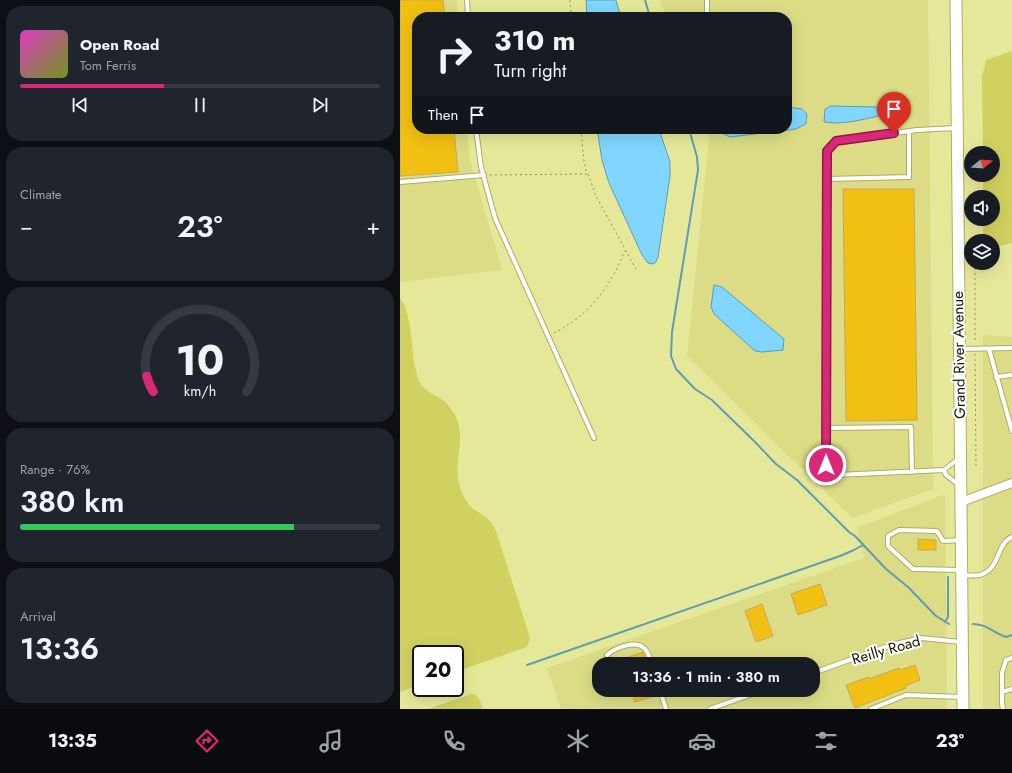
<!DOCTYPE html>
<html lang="en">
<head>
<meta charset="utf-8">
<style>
  :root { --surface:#171b24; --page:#20242c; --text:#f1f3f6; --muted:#9ea1a6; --line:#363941; --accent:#db2777 }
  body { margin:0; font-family:Jost,sans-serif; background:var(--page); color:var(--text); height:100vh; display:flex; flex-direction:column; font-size:15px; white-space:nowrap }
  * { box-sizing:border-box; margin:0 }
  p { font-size:13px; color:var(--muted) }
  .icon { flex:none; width:22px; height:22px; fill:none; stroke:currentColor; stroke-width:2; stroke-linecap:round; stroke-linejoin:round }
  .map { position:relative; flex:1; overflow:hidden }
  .sheet { display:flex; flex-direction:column; gap:6px; padding:6px; background:#0d0f14; width:400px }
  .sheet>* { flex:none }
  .guide { position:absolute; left:12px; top:12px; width:380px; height:122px; border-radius:16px; box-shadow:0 4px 16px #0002; background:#171b24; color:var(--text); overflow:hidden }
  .needle { width:26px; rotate:73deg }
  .tools { position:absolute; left:564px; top:146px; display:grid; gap:8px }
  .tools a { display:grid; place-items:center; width:36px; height:36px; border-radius:50%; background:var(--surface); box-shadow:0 4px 16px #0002; font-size:20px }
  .speed { position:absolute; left:12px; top:645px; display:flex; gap:8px; font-size:20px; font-weight:700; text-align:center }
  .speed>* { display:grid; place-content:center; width:52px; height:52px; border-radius:50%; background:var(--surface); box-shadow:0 4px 16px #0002; line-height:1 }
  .speed .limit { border:2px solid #111; border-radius:6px; background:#fff; color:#111 }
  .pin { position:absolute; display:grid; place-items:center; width:34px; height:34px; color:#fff; margin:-41px -17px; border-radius:50% 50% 50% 0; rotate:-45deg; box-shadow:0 0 4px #0007 }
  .pin .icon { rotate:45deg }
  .me { position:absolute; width:44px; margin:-22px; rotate:0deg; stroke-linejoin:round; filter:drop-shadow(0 0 3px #0008) }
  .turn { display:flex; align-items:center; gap:14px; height:84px; padding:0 16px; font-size:18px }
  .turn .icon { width:52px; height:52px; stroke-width:2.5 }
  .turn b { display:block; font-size:28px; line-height:34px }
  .then { display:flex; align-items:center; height:38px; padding:0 16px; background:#0003; gap:8px; font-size:15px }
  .big { font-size:30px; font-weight:600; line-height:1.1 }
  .sheet .widget { flex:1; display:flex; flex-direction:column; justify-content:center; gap:6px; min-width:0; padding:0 14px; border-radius:16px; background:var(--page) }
  .sheet .dial { align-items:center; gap:0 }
  .dial svg { height:104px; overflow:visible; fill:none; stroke:var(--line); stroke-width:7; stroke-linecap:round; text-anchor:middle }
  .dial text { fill:var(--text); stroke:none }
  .song { display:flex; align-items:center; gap:12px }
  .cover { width:48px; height:48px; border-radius:6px; background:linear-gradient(135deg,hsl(310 70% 55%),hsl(80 70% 35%)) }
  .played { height:4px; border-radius:2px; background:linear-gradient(90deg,var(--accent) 40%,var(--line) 40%) }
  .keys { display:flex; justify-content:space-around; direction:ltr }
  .heat { display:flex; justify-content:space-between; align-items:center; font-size:22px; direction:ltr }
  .charge { height:6px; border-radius:3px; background:linear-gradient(90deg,#34c759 76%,var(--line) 0) }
  .trip { position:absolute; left:192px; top:657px; width:228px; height:40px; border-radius:16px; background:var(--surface); box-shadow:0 4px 16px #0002; font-weight:600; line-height:40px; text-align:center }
  .tabs { display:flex; height:64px; justify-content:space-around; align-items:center; background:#090b0e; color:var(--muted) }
  .tabs .icon { width:28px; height:28px }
  .tabs .active { color:var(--accent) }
  .tabs b { font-size:18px; color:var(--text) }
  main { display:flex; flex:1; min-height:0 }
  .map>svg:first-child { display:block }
  .built { fill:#dbdc85; fill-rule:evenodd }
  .green { fill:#d1d161 }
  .water { fill:#80d6fe; stroke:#609cb2 }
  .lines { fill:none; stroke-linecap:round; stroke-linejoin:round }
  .stream { stroke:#609cb2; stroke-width:2 }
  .building { fill:#f2c012; stroke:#c5a85e }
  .lane-casing { stroke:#adae61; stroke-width:6 }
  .street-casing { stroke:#adae61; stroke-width:10 }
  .secondary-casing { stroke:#adae61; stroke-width:13 }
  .path { stroke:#91915a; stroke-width:1; stroke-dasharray:2 3; stroke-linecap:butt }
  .lane { stroke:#fff; stroke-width:4 }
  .street { stroke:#fff; stroke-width:8 }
  .secondary { stroke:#fff; stroke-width:11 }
  .route-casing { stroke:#8e194d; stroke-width:10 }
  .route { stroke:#db2777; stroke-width:7 }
  .labels { text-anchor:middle; stroke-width:4; stroke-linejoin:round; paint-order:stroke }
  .street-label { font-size:15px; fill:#161500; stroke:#fff }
</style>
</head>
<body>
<main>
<section class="sheet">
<div class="widget">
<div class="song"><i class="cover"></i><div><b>Open Road</b><p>Tom Ferris</p></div></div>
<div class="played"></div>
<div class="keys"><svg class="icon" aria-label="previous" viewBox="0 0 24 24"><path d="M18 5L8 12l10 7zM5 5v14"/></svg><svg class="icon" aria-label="pause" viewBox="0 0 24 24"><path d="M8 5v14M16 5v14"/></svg><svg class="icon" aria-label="next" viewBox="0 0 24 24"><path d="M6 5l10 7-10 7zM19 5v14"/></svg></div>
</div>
<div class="widget"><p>Climate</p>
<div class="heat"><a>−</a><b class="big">23°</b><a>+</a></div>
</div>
<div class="widget dial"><svg viewBox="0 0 100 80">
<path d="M14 69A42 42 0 1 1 86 69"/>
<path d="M14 69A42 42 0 0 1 9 57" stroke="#db2777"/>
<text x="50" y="56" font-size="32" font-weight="700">10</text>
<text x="50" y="72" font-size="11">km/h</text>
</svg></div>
<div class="widget"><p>Range · 76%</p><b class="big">380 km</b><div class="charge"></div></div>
<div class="widget"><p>Arrival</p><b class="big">13:36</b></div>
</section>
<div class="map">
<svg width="612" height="709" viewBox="0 0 612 709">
  <rect width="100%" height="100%" fill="#e6e899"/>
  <path class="built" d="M0 0H57L58 17H17V129H67L70 160 102 270 0 282Z
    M260 0H528L533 489 452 518 287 356 309 138 306 129H387V17H266Z
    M583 335 612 337V709H583Z
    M545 494 547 709H161L147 668 464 558 457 528ZM199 664H413V690H199Z"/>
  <path class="green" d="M612 51V243L593 247V241H583V219H593V197H583V175H593V153H583L582 77 586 60Z
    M0 298C14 315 10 359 19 381 24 392 35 394 44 401 49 405 52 410 55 415 67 439 53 461 59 484 61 492 65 500 70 506 76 512 84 514 90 521 94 525 96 531 98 537L130 638 127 647 55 672V654H21V684L0 692Z
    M71 694C80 694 80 702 83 709H28Z"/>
  <path class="water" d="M186 0H216L221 17H187Z
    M431 106 476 107 480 112 478 116C461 120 442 125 424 122L425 109Z
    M387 107 402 109 407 114 406 124 396 129 330 137 320 132 319 129H387Z
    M197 129H259L270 162V176L258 257 256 262 253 264 248 263 242 255 209 183 202 160Z
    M314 285 322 287 384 339 383 350 362 352 355 351 314 314 311 307Z"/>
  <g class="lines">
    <path class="stream" d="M245 0 250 17
      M289 129 297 157 298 170 272 332 271 356 276 369 295 389 312 400 355 442 376 464 397 480 449 532 455 536 486 569 508 587 536 616 549 624
      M545 622 548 617V577
      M573 624C589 625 592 632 606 637L612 635
      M127 665 440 556 454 550 463 545"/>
  </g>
  <path class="building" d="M0 0H43L45 17H17V129H54L58 172 0 176Z
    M443 189H514L517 420 446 421Z
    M518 539 536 540V550H518Z
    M420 584 427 605 398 615 391 594Z
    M362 604 373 636 356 642 345 611Z
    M243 652 247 664H222L221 660Z
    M515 665 520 680 505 686 506 688 455 708 446 685 469 677V679L499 668 500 670Z
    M231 690H257L258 695 235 702Z"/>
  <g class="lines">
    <defs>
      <path id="lane" d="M67 0 68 17
        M307 0V17
        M557 128 517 130 436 141 427 151 426 465 436 475 544 470 558 459
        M76 129 81 167 95 218 194 438
        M427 179 509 177V131
        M0 182 84 175
        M560 349 612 348
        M589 349 612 431
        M596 377 612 375
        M426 428 511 427 512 472
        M544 470 546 475 559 485
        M561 540 543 541 537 531 499 530 488 536V546L513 569 561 570
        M564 575C568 575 575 576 580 575 601 569 596 543 612 537
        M207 655C215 648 236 639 245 649 249 653 250 659 251 664
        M413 673 491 645 521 638 561 642
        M260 690 266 709
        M602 692 612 689
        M310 709 364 690
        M471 709 506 695 562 697
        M603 709 602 704V673L606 660 612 658"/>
      <path id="street" d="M561 502 612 483"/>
      <path id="secondary" d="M556 0 563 709"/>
    </defs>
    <use href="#lane" class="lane-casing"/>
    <use href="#street" class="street-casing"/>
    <use href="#secondary" class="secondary-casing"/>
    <path class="path" d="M170 0 171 17
      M188 174 196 196 237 271
      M90 175 187 174 184 162 181 129
      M575 263V342
      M154 333C178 321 198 302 211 279 217 270 220 260 225 251
      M575 354 576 469"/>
    <use href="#lane" class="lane"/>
    <use href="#street" class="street"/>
    <use href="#secondary" class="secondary"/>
  </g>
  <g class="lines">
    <defs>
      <path id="route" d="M426 465 427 151 436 141 494 133"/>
    </defs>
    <use href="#route" class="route-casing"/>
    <use href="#route" class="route"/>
  </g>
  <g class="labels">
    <g class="street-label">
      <text transform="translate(559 355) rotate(-91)" y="5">Grand River Avenue</text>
      <text transform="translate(486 650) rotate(-16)" y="5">Reilly Road</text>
    </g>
  </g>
</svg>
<div class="tools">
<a><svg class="needle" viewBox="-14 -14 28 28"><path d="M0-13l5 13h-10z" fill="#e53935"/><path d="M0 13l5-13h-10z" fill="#9ea1a6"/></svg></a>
<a><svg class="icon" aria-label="sound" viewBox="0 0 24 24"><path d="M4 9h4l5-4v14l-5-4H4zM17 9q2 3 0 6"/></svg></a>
<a><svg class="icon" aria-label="layers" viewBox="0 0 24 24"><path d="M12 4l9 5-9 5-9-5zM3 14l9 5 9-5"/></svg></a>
</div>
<div class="speed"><div class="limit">20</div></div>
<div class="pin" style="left:494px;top:133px;background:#d93025"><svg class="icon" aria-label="arrive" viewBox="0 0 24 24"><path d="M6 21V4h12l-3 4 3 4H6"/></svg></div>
<svg class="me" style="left:426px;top:465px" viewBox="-20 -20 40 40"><circle r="17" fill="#db2777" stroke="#fff" stroke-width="3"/><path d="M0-11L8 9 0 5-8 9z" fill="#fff"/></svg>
<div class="trip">13:36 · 1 min · 380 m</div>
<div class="guide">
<div class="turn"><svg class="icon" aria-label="right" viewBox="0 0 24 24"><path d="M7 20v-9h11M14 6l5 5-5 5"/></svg><div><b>310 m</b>Turn right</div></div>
<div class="then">Then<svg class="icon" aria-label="arrive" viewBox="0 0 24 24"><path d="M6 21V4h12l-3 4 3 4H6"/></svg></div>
</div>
</div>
</main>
<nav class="tabs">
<b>13:35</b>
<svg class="icon active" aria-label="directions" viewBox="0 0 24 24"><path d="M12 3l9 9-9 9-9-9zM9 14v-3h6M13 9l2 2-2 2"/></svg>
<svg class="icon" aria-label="music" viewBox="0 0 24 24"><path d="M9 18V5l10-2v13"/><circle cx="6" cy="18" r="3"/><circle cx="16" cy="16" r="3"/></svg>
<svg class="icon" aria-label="phone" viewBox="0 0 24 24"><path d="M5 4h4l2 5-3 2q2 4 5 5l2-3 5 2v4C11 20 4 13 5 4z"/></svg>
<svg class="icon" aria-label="climate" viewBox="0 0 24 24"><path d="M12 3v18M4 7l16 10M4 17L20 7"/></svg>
<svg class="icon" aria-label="car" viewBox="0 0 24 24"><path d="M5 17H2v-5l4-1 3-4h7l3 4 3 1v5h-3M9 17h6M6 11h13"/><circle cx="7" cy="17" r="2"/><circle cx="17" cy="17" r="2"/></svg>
<svg class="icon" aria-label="filters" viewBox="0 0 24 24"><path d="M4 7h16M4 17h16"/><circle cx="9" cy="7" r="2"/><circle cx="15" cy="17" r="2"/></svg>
<b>23°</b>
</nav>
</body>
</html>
